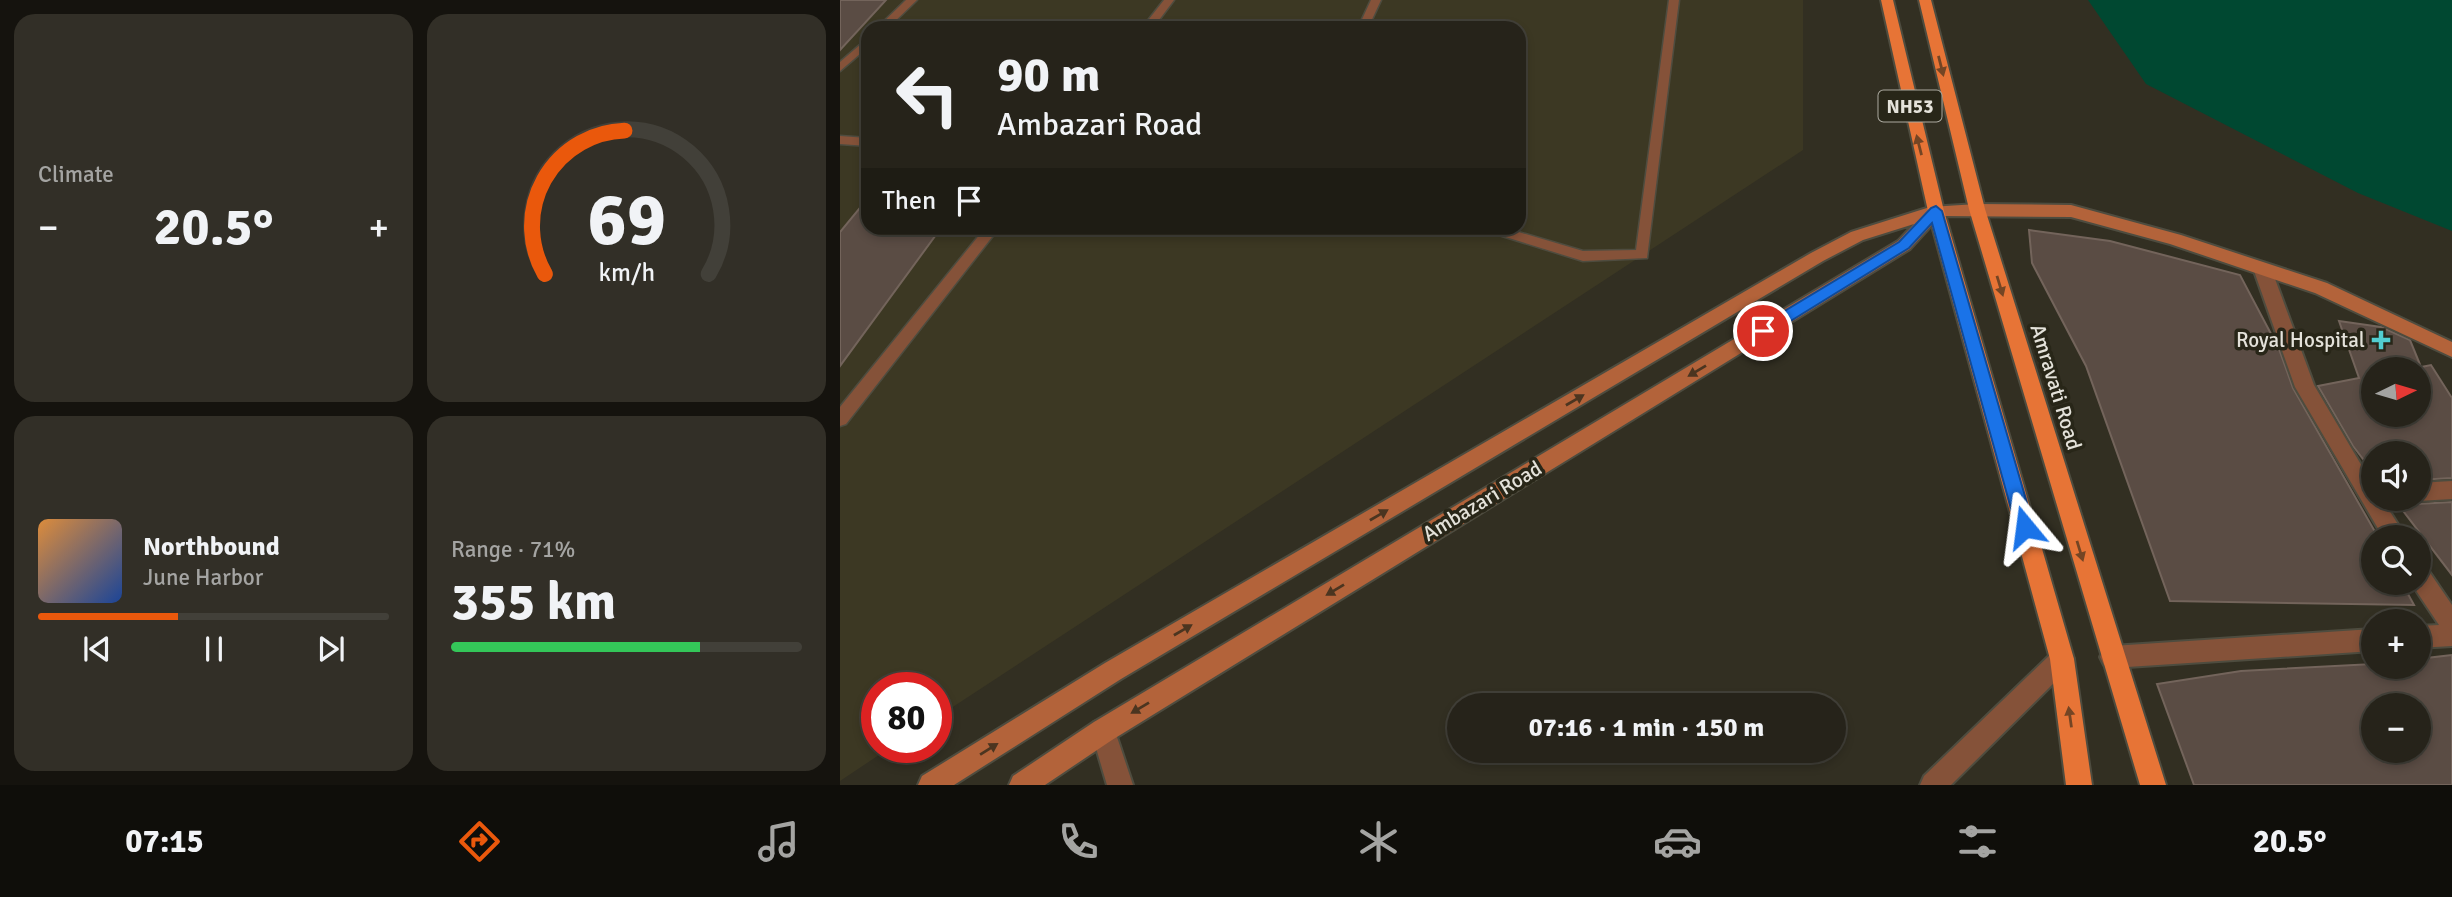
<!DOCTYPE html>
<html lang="en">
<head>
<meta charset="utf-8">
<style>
  :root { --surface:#26231a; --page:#322f27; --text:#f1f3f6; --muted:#a4a4a2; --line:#424039; --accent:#ea580c }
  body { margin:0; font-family:Signika,sans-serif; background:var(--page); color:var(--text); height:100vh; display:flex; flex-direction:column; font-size:26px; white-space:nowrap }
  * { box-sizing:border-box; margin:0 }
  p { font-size:23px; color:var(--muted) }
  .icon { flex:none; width:38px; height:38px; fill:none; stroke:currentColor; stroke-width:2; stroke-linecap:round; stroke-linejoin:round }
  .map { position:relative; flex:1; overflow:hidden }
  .panel { display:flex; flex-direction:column; gap:14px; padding:14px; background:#15130e; width:840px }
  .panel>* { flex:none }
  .guide { position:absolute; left:21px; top:21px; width:665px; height:214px; border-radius:21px; box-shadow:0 4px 10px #0003,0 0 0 2px var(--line); background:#26231a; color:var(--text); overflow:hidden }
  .needle { width:46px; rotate:85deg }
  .tools { position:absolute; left:1521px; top:357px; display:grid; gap:14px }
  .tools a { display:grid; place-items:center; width:70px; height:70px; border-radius:50%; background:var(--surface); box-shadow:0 4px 10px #0003,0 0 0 2px var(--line); font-size:35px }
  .speed { position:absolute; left:21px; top:672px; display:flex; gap:14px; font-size:35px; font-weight:700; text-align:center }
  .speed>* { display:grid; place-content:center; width:91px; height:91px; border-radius:50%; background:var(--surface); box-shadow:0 4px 10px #0003,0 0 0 2px var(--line); line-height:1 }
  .speed .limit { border:10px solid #d22; background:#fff; color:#111 }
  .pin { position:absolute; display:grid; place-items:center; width:60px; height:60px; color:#fff; margin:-30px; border:4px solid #fff; border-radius:50%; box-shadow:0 2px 7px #0007 }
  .me { position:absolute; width:77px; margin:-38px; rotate:344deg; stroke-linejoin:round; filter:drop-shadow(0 0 5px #0008) }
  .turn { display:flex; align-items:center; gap:24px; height:147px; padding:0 21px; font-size:32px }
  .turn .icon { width:91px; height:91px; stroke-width:2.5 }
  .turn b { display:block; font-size:49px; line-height:60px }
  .then { display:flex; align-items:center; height:66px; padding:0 21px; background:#0003; gap:14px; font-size:26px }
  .big { font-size:52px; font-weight:800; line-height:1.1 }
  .panel .card { flex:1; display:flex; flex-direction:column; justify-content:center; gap:10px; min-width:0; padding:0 24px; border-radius:21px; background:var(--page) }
  .panel .dial { align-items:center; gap:0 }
  .dial svg { height:182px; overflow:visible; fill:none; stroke:var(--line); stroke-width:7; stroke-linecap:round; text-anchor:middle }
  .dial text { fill:var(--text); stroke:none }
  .song { display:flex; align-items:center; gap:21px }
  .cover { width:84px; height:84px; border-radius:10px; background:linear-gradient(135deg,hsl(30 70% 55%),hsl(220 70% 35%)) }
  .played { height:7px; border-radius:4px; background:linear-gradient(90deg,var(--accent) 40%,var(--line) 40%) }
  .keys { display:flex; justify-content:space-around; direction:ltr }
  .heat { display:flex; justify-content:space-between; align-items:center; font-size:38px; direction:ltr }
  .charge { height:10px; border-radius:5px; background:linear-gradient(90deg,#34c759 71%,var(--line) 0) }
  .panel .tiles { flex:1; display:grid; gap:14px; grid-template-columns:repeat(2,1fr) }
  .trip { position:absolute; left:607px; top:693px; width:399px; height:70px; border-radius:35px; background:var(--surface); box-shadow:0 4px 10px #0003,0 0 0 2px var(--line); font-weight:800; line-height:70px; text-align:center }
  .menu { display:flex; height:112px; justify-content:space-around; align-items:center; background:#0f0e0a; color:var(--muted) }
  .menu .icon { width:49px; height:49px }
  .menu .current { color:var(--accent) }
  .menu b { font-size:32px; color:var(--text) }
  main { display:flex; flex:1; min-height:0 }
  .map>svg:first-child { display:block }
  .built { fill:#3c3823; fill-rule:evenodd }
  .green { fill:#004831 }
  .building { fill:#5a4c44; stroke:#73645b; stroke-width:2; fill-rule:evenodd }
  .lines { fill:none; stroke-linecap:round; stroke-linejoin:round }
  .service-casing { stroke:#4e4c3f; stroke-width:3 }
  .minor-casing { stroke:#4e4c3f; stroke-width:4 }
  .secondary-casing { stroke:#4e4c3f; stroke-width:4 }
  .trunk-casing { stroke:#4e4c3f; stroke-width:4 }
  .service { fill:#855239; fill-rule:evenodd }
  .minor { fill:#855239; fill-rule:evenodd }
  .secondary { fill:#b3633a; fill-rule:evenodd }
  .trunk { fill:#e77436; fill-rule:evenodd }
  .oneway { fill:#744524 }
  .oneway2 { fill:#4b3520 }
  .route { fill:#1a73e8; stroke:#114b97; stroke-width:2 }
  .poi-dot { fill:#52cdd0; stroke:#282618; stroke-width:2.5 }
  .labels { text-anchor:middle; stroke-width:7; stroke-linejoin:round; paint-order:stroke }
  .shield { fill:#282618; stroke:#acaaa0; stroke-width:2 }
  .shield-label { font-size:19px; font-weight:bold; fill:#e4e2da }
  .poi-label { font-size:21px; fill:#e4e2da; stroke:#282618; text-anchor:end }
  .street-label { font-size:21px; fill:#e4e2da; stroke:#282618 }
</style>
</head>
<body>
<main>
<section class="panel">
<div class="tiles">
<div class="card"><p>Climate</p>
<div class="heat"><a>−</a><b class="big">20.5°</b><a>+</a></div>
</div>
<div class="card dial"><svg viewBox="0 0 100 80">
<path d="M14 69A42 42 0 1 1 86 69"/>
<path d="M14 69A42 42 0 0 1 49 6" stroke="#ea580c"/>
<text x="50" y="56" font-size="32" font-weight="700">69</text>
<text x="50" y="72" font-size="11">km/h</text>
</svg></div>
<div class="card">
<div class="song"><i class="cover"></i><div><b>Northbound</b><p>June Harbor</p></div></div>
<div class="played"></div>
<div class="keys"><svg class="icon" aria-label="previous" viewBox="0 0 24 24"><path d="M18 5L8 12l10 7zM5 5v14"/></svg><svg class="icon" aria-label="pause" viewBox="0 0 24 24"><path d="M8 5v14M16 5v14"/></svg><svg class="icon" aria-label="next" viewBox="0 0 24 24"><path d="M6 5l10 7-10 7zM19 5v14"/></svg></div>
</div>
<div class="card"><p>Range · 71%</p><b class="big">355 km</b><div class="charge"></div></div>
</div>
</section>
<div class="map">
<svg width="1612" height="785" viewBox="0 0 1612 785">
  <rect width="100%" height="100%" fill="#322f22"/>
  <path class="built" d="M0 0H963V150L96 718V688H37V747H51L0 781ZM28 28H679V228H28Z"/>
  <path class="green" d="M1248 0H1612V231L1518 193 1306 84Z"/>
  <path class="building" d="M0 0H46L0 50Z
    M28 198V228H101L0 366V232Z
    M1189 230 1270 241 1400 275 1439 349 1453 388 1538 537H1533V583H1562L1574 605 1330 601 1246 366 1192 263Z
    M1499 321 1541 327 1570 340 1581 367 1591 365 1612 398V478L1578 480V453H1533V472L1513 446 1478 386 1519 378ZM1533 369H1578V415H1533Z
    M1554 499H1569L1578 504 1612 502V575Z
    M1612 655V785H1354L1317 684 1401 671 1533 664V667H1578V659ZM1533 705H1578V751H1533Z"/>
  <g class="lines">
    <defs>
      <path id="service" d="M66 0H77L48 28H37Z
        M324 0H334L313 28H302Z
        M531 0H541L528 28H518Z
        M829 0H839L807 258 743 261 646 231 645 228H665L743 251 796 250Z
        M28 38V47L0 71V62Z
        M0 136 28 138V146L0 144Z
        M145 228H159L6 424 0 426V407Z"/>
      <path id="minor" d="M1422 262 1431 268 1474 385 1533 485V499H1542L1566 537H1543L1455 387 1413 268Z
        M1612 481V499L1578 501 1572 499H1578V483Z
        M1578 564 1586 567 1612 605V646L1578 648V626L1599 625 1571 583H1578Z
        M1533 629V651L1272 668 1264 665 1260 657 1264 649 1272 646Z
        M1222 647 1230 651 1234 659 1230 667 1111 785H1080L1084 776 1214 651Z
        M263 719 272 722 293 785H267L251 731 254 722Z"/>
      <path id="secondary" d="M1137 204 1231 205 1341 235 1487 283 1612 342V357L1475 293 1330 244 1231 217 1100 216 1070 249 272 740 205 785H169L173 776 254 722 1058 241 1074 224 1023 240 983 261 281 679 114 785H78L82 776 265 663 971 253 1011 232 1090 207Z"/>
      <path id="trunk" d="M1041 0H1053L1104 211 1234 659 1252 785H1226L1210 659 1088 211Z
        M1079 0H1091L1145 209 1326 785H1300L1129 209Z"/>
    </defs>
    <use href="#service" class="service-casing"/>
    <use href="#minor" class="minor-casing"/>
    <use href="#secondary" class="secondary-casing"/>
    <use href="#trunk" class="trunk-casing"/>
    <use href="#service" class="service"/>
    <use href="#minor" class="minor"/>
    <use href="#secondary" class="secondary"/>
    <use href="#trunk" class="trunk"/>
  </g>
  <defs><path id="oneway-solid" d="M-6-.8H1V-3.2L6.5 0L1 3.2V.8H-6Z" transform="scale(1.75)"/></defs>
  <g class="oneway">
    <use href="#oneway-solid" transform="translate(1101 66) rotate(76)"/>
    <use href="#oneway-solid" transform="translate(1079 145) rotate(-104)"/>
    <use href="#oneway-solid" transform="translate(1160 286) rotate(73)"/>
    <use href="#oneway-solid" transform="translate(1240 551) rotate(73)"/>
    <use href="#oneway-solid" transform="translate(1230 717) rotate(-98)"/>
  </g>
  <g class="oneway2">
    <use href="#oneway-solid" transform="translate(857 371) rotate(149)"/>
    <use href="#oneway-solid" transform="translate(735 400) rotate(-30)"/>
    <use href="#oneway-solid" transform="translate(539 515) rotate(-30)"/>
    <use href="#oneway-solid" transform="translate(495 590) rotate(149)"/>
    <use href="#oneway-solid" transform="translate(343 630) rotate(-30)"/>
    <use href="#oneway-solid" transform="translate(300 708) rotate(149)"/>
    <use href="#oneway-solid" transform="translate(149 749) rotate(-32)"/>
  </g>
  <path class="route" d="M1096 206 1102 211 1194 527 1191 533 1185 535 1179 533 1176 527 1092 223 1069 248 928 335 923 336 915 331 918 327 1059 242 1091 208Z"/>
  <path class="poi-dot" d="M1537.5 329.5h7v7h7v7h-7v7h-7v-7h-7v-7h7z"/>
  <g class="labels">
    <rect class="shield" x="1038.5" y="90.5" width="63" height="31" rx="5"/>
    <g class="shield-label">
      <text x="1070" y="113">NH53</text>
    </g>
    <g class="poi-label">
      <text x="1525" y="347">Royal Hospital</text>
    </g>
    <g class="street-label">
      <text transform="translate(1216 387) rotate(73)" y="7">Amravati Road</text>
      <text transform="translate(642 501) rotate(-31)" y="7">Ambazari Road</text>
    </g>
  </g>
</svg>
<div class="tools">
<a><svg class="needle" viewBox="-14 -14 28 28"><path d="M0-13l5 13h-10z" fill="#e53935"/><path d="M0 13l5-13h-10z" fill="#a4a4a2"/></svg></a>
<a><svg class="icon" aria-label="sound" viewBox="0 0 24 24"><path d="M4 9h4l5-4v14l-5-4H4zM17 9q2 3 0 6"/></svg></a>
<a><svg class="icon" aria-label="search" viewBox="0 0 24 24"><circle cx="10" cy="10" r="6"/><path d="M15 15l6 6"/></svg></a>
<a>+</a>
<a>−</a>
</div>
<div class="speed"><div class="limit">80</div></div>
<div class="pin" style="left:923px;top:331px;background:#d93025"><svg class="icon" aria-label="arrive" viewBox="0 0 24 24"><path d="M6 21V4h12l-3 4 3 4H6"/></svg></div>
<svg class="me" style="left:1185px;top:527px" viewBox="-20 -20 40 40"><path d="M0-17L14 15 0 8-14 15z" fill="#1a73e8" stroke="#fff" stroke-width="4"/></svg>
<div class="trip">07:16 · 1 min · 150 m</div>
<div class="guide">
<div class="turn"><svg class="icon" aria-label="left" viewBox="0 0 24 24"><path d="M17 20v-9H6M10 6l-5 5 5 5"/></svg><div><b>90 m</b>Ambazari Road</div></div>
<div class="then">Then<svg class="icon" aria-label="arrive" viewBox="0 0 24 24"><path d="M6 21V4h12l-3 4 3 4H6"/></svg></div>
</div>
</div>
</main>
<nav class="menu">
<b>07:15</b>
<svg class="icon current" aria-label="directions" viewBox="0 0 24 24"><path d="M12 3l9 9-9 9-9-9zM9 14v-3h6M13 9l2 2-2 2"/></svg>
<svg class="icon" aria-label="music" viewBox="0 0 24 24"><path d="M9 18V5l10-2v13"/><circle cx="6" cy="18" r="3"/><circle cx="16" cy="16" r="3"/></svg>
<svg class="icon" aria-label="phone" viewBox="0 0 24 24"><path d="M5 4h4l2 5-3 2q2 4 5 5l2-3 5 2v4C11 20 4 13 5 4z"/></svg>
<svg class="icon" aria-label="climate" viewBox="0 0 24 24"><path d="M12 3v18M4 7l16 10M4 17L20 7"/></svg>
<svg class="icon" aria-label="car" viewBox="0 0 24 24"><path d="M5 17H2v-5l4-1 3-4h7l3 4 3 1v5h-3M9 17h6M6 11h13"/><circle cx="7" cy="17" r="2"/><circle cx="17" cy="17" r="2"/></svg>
<svg class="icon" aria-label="filters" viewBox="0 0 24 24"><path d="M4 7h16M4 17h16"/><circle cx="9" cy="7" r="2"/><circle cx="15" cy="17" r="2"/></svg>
<b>20.5°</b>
</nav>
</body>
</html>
